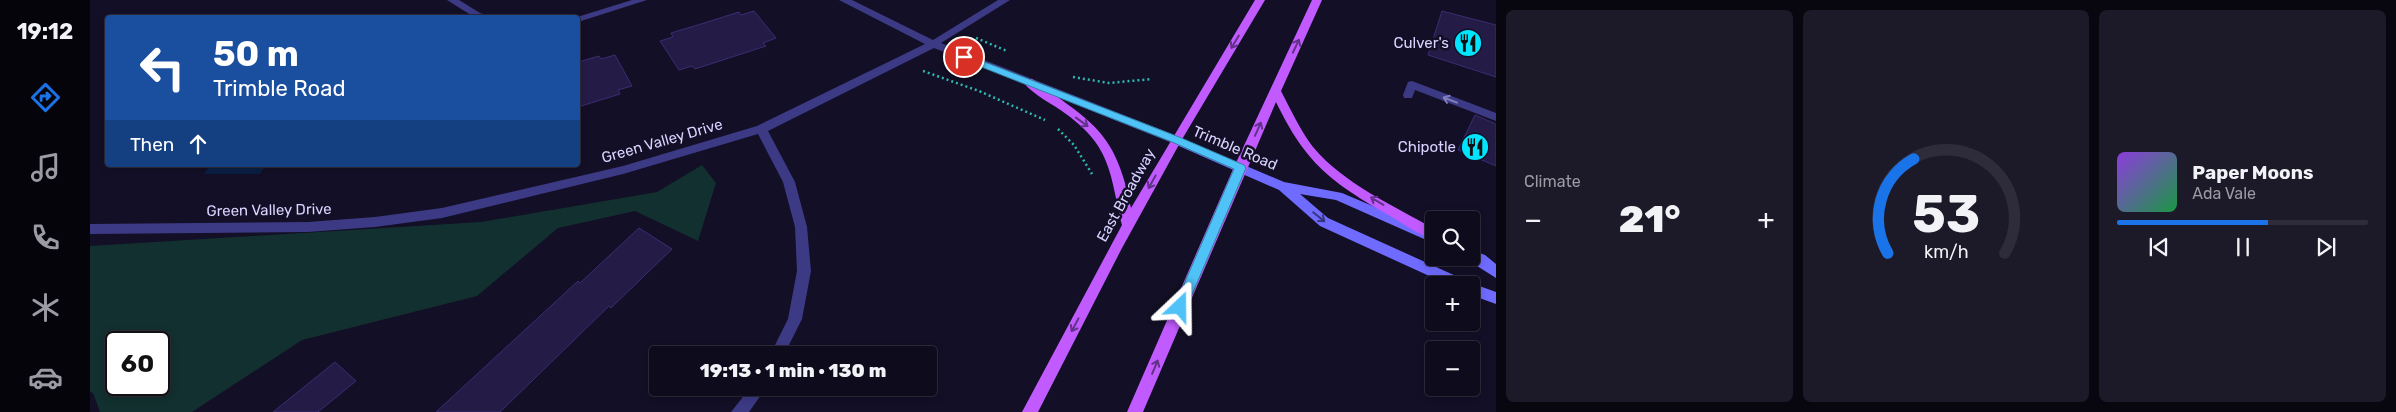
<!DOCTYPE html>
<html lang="en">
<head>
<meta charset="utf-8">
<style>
  :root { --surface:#0e0b1c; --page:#1c1929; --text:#f1f3f6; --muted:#9b9ba3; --line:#2e2b3b; --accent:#1a73e8 }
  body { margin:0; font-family:Rubik,sans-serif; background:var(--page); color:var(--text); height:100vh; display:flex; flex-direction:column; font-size:19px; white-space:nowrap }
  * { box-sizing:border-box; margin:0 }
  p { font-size:16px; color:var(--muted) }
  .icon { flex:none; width:28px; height:28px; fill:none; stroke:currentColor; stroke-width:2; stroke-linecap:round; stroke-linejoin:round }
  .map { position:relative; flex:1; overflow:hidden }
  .side { display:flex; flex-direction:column; gap:10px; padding:10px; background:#08060f; width:900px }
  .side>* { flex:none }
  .hud { position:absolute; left:15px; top:15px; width:475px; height:152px; border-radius:5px; box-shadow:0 2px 8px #0003,0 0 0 1px var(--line); background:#1a4fa0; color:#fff; overflow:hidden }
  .controls { position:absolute; left:1335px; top:211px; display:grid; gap:10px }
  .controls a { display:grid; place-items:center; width:55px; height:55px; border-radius:5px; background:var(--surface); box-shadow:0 2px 8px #0003,0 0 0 1px var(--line); font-size:25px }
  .speed { position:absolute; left:15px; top:331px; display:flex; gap:10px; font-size:25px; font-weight:700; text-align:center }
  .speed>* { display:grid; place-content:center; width:65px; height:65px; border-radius:50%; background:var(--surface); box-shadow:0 2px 8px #0003,0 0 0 1px var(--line); line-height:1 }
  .speed .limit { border:2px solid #111; border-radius:8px; background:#fff; color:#111 }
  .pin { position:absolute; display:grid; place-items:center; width:42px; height:42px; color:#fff; margin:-21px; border:2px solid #fff; border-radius:50%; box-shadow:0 1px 5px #0007 }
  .me { position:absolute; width:55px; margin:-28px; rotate:23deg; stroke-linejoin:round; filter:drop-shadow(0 0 4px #0008) }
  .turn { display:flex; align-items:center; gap:18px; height:105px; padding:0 25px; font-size:22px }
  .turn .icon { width:65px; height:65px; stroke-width:2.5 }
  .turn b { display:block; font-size:35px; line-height:42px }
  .then { display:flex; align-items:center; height:48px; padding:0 25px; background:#0003; gap:10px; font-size:19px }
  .big { font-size:38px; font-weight:800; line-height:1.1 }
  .side .widget { flex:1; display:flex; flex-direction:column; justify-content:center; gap:8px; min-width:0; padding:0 18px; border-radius:8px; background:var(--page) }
  .side .dial { align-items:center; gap:0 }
  .dial svg { height:130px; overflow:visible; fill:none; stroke:var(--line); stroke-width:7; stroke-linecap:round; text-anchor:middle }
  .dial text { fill:var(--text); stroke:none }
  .song { display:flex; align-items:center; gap:15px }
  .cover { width:60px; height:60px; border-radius:8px; background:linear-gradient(135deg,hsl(270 70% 55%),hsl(140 70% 35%)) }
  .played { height:5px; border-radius:2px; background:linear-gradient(90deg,var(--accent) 60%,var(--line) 60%) }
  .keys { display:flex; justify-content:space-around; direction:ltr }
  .heat { display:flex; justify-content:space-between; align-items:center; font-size:28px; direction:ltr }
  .side .tiles { flex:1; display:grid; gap:10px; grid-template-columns:repeat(3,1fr) }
  .trip { position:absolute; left:559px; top:346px; width:288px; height:50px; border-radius:5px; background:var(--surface); box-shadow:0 2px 8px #0003,0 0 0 1px var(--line); font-weight:800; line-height:50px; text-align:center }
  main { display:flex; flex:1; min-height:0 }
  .dock { display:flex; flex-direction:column; width:90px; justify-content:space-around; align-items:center; background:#06040b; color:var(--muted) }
  .dock .icon { width:35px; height:35px }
  .dock .on { color:var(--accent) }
  .dock b { font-size:22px; color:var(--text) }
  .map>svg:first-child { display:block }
  .green { fill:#12302f; fill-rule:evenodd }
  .water { fill:#0a1f44 }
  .building { fill:#241b47; stroke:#3b2d73 }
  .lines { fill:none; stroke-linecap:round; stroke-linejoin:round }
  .path { stroke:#2fb8b0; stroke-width:2.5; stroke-dasharray:2 3; stroke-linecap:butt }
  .lane { fill:#3d3a85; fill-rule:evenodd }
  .street { fill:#3d3a85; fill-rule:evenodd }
  .secondary { fill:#6f6bff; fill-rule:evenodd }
  .primary { fill:#c25bff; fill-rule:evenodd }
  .oneway { stroke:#623188 }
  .oneway2 { stroke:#837fbc }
  .oneway3 { stroke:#38347d }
  .route { fill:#4fc3f7; stroke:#337fa1 }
  .labels { text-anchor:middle; stroke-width:5; stroke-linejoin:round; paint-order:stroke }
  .poi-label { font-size:15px; fill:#d9d4ff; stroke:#130f26; text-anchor:end }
  .street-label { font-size:15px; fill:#d9d4ff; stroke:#130f26 }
</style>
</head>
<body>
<main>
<nav class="dock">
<b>19:12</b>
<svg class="icon on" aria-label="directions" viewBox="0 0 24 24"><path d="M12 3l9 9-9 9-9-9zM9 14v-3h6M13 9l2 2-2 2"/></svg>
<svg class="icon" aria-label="music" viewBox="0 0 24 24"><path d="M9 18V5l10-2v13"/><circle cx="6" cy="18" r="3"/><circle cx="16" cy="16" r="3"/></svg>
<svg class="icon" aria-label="phone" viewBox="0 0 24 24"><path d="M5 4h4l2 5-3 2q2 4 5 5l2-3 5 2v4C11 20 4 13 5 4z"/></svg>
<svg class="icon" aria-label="climate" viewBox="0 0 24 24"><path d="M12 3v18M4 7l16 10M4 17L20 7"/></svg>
<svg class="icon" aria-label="car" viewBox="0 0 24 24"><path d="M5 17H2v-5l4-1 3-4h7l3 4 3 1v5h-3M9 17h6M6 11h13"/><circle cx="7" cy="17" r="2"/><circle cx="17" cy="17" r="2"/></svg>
</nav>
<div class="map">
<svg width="1406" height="412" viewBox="0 0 1406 412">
  <rect width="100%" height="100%" fill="#130f26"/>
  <path class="green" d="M612 165 626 183 608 241 545 211 468 228 387 296 212 340 102 412H10L3 393 0 392V246L391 222 567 192ZM26 342H69V385H26Z"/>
  <path class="water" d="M120 165H176L170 174H114Z"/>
  <path class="building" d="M664 11 686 38 673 43 676 46 605 69 602 66 589 70 570 41 583 37 581 33 611 24 649 12 651 15Z
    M1352 11 1406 25V77L1338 55Z
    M525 55 542 86 528 90 530 94 488 107V62L509 56 511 59Z
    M1385 115 1406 124V166L1368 150Z
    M549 228 582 249 521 308 519 306 410 412H346L488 281 490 283Z
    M245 362 266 381 228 412H183Z"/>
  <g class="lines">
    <path class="path" d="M886 38 917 51
      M833 71 889 91 955 120
      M983 77 1019 83 1062 79
      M968 129 984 145 1002 174"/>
    <path class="lane" d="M1322 81 1406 113V121L1325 90 1322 98H1314L1313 95 1318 82Z"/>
    <path class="street" d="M357 0H369L390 13 406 18 384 17Z
      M542 0H557L488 22V18H484Z
      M749 0H762L843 40 908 0H920L851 43 1090 137 1092 140 1090 143H1082L844 48 678 131 705 182 717 227 721 271 712 319 694 355H680L698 319 707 271 705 227 693 182 668 134 533 174 352 218 285 227 218 232 0 234V224L218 222 285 217 352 208 533 166 667 126 835 44Z
      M660 388H676L659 412H641Z"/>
    <path class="secondary" d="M1086 136 1194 182 1252 193 1339 230 1340 234 1339 238 1334 239 1246 200 1210 194 1238 218 1377 281 1378 284 1381 283 1406 292V304L1381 295V285H1359L1230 226 1189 190 1082 143 1080 140 1082 137Z
      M1381 250 1395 255 1406 264V278L1376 259 1381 258Z"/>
    <path class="primary" d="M1165 0H1175L1091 141 1032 248 948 412H932L1032 225C1020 175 1022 147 976 114 963 104 943 95 933 82L934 79H942C1002 122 1026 131 1041 208Z
      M1222 0H1232L1191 91C1201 110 1210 130 1223 147 1254 184 1303 205 1344 229V240C1329 235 1314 224 1300 216 1241 182 1216 164 1186 102L1053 412H1037L1144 167Z"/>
  </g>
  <defs><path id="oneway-shaft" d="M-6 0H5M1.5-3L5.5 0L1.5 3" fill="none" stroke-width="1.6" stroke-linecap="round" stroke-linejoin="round" transform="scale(1.25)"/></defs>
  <g class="oneway">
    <use href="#oneway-shaft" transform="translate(1145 42) rotate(121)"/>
    <use href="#oneway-shaft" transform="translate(1206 46) rotate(-65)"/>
    <use href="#oneway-shaft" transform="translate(992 122) rotate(36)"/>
    <use href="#oneway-shaft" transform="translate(1168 129) rotate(-66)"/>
    <use href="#oneway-shaft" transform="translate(1062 182) rotate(119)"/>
    <use href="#oneway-shaft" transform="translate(1287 201) rotate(-149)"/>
    <use href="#oneway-shaft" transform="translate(985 325) rotate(118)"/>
    <use href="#oneway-shaft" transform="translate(1065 367) rotate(-67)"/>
  </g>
  <use class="oneway2" href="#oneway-shaft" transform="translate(1360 100) rotate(-159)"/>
  <use class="oneway3" href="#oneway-shaft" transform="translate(1229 217) rotate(39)"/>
  <path class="route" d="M874 54 1089 137 1154 165 1156 168 1095 311H1086L1084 307 1144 169 1082 142 871 59 870 57Z"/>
  <defs>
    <symbol id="restaurant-disc" viewBox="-11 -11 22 22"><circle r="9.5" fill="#00e5ff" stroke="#130f26"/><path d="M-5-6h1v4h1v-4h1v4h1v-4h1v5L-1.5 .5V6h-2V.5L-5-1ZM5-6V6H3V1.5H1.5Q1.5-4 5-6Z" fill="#111"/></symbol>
  </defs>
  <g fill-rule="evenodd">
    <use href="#restaurant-disc" x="1362" y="27" width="32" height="32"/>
    <use href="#restaurant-disc" x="1369" y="131" width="32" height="32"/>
  </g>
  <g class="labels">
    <g class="poi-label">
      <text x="1359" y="48">Culver's</text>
      <text x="1366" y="152">Chipotle</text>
    </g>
    <g class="street-label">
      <text transform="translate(572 141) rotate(-16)" y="5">Green Valley Drive</text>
      <text transform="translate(1145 148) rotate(23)" y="5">Trimble Road</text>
      <text transform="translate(1036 195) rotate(-61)" y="5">East Broadway</text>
      <text transform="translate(179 210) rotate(-1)" y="5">Green Valley Drive</text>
    </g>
  </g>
</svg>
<div class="controls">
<a><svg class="icon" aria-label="search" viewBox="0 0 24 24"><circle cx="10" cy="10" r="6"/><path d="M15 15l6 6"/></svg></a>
<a>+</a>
<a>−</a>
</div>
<div class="speed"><div class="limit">60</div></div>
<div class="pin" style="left:874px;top:57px;background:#d93025"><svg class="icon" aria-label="arrive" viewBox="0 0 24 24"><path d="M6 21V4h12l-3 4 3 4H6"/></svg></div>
<svg class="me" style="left:1090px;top:307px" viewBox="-20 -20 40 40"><path d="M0-17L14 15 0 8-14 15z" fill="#4fc3f7" stroke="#fff" stroke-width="4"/></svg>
<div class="trip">19:13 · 1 min · 130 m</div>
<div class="hud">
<div class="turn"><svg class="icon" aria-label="left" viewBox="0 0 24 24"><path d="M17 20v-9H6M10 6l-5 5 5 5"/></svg><div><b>50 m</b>Trimble Road</div></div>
<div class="then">Then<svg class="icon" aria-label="ahead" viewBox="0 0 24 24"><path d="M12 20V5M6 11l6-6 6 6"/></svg></div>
</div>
</div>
<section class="side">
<div class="tiles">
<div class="widget"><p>Climate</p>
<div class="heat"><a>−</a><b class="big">21°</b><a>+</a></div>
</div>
<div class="widget dial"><svg viewBox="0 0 100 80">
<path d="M14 69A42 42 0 1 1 86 69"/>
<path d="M14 69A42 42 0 0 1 30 11" stroke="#1a73e8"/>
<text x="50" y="56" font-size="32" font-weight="700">53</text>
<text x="50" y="72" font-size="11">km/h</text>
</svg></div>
<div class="widget">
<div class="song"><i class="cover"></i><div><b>Paper Moons</b><p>Ada Vale</p></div></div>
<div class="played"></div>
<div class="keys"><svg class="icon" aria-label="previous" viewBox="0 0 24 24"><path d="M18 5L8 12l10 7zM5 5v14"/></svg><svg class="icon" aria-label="pause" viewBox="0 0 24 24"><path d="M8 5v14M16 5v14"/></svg><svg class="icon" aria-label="next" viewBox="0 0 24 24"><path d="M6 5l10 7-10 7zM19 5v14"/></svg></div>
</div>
</div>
</section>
</main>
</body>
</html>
